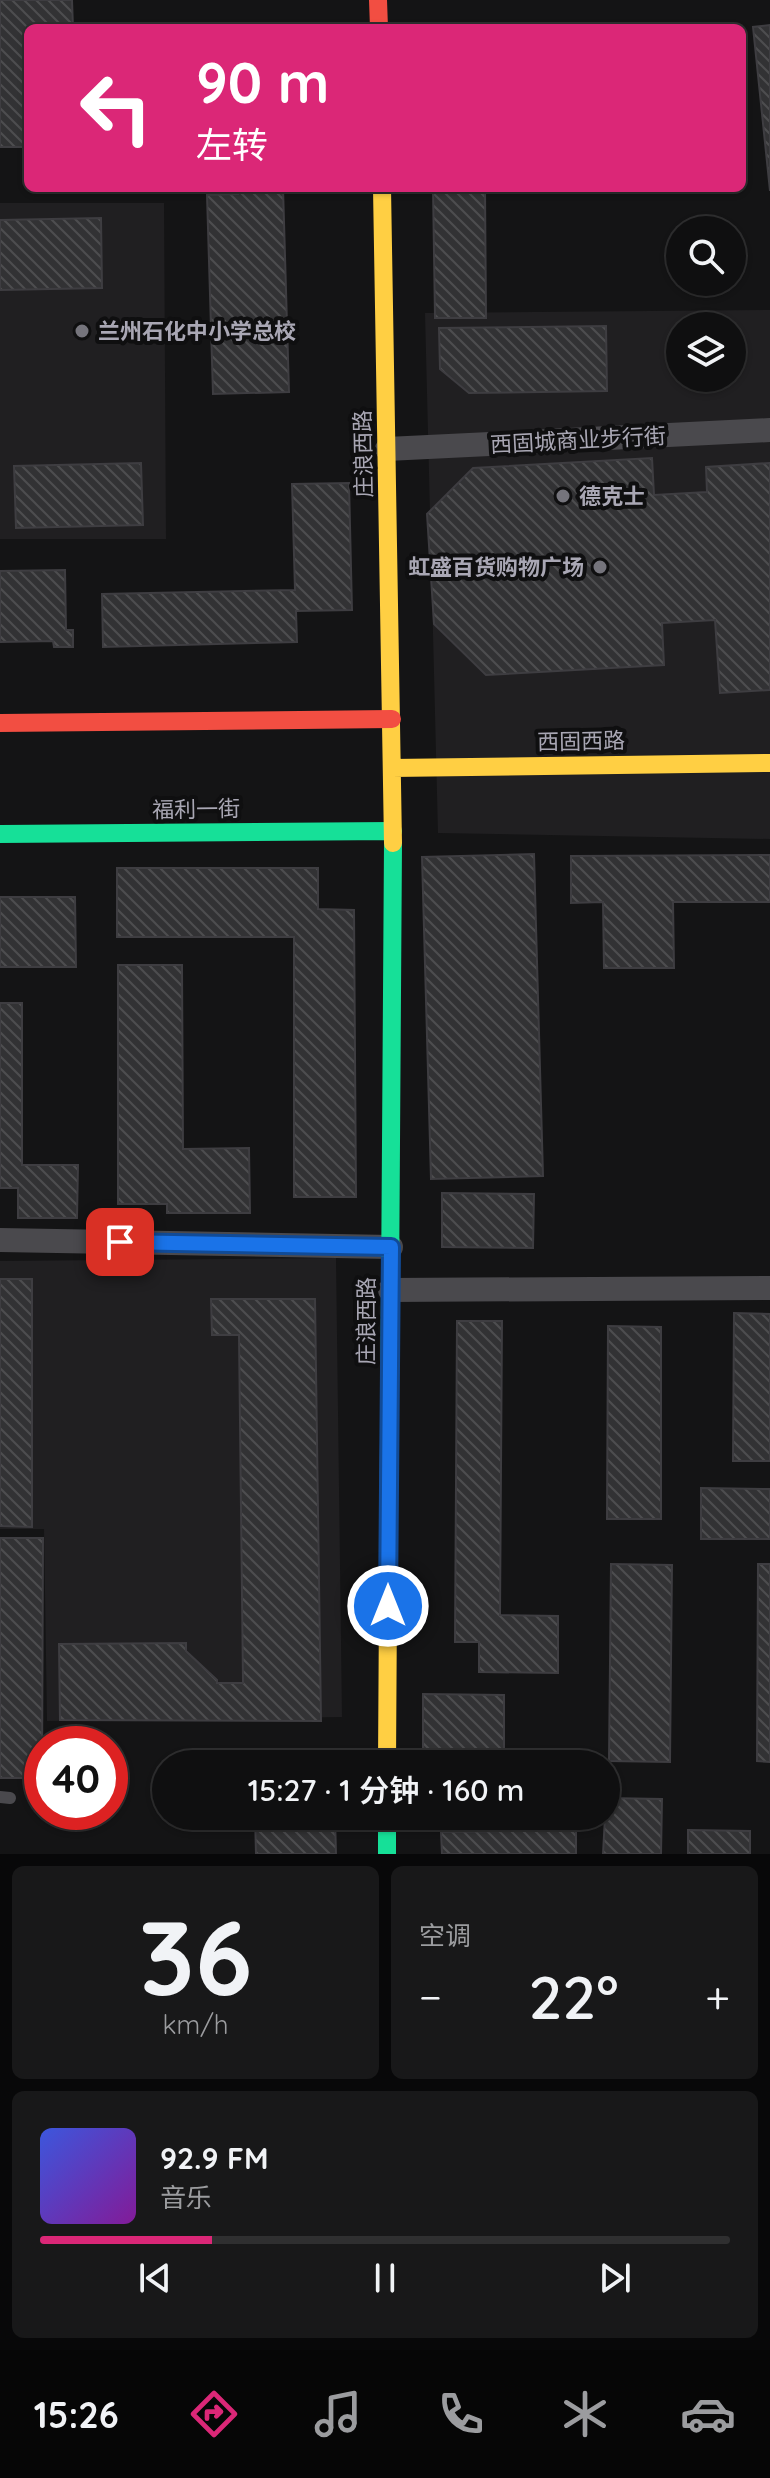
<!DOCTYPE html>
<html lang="zh">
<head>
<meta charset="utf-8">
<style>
  :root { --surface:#0f0f10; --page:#181819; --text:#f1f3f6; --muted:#9b9c9f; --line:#2f2f30; --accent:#db2777 }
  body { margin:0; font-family:Quicksand,"Noto Sans SC",sans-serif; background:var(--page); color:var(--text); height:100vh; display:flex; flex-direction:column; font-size:30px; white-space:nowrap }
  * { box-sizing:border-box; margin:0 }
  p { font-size:26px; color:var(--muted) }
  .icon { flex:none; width:44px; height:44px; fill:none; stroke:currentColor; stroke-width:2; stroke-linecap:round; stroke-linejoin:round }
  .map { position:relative; height:1854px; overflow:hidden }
  .details { display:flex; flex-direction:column; gap:12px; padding:12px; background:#080809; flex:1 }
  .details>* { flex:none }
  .top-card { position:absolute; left:24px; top:24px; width:722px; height:168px; border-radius:12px; box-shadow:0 2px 6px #0004,0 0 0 2px var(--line); background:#db2777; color:#fff; overflow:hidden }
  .tools { position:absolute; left:666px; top:216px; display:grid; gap:16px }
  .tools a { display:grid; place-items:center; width:80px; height:80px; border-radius:50%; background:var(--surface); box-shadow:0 2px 6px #0004,0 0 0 2px var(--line); font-size:40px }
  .speed { position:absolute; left:24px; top:1726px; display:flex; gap:16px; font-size:40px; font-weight:700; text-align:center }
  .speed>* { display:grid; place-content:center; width:104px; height:104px; border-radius:50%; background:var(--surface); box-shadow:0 2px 6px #0004,0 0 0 2px var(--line); line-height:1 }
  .speed .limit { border:12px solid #d22; background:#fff; color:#111 }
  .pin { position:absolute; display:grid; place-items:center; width:68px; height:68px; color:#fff; margin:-34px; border-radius:16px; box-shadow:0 4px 12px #0006 }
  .me { position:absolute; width:88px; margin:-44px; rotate:0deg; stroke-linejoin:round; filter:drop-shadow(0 0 6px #0008) }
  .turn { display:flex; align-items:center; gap:28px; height:168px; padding:0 40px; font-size:36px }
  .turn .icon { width:104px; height:104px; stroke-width:2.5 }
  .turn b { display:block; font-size:56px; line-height:68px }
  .big { font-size:60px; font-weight:600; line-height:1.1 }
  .details .widget { flex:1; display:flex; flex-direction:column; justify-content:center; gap:12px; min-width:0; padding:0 28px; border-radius:12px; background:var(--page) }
  .details .dial { align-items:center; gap:0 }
  .dial b { font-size:104px; line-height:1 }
  .song { display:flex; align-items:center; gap:24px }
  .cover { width:96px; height:96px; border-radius:12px; background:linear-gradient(135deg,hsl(230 70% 55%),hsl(290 70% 35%)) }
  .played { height:8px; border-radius:4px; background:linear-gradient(90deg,var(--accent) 25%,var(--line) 25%) }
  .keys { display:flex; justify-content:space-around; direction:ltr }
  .heat { display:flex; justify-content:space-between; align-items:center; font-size:44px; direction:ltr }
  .details .tiles { flex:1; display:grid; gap:12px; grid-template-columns:1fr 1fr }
  .widget:last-child { grid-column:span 2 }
  .trip { position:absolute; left:152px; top:1750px; width:468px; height:80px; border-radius:40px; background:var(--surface); box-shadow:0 2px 6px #0004,0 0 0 2px var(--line); font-weight:600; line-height:80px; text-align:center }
  .tab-bar { display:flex; height:128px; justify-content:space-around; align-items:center; background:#060606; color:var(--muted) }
  .tab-bar .icon { width:56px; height:56px }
  .tab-bar .current { color:var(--accent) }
  .tab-bar b { font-size:36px; color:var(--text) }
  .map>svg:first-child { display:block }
  .built { fill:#201f21; fill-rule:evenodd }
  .building { fill:url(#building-back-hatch); stroke:#3e3d41; stroke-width:2 }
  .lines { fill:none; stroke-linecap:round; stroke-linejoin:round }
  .lane { stroke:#4a494d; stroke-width:12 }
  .street { stroke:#4a494d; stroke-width:24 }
  .fast { stroke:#16e098; stroke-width:18 }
  .slow { stroke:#ffcf43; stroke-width:18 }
  .jam { stroke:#f24e42; stroke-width:18 }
  .route-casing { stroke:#114b97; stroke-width:20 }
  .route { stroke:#1a73e8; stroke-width:14 }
  .poi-dot { fill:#75747c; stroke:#0f0f10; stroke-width:3 }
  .labels { text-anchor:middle; stroke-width:8; stroke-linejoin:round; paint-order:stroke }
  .poi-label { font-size:22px; font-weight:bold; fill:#a9a7b4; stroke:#0f0f10; text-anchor:start }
  .street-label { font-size:22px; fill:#a9a7b4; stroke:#0f0f10 }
</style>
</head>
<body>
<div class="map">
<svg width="770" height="1854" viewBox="0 0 770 1854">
  <defs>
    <pattern id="building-back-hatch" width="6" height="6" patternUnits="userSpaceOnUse" patternTransform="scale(2)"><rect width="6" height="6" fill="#323234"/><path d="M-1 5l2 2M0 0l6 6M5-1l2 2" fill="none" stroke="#4d4d4f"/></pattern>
  </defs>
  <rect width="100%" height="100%" fill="#141415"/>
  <path class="built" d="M0 203H164L166 539H0Z
    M770 310V839L438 833 425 313ZM680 326H732V378H680Z
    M336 1258 342 1717 47 1721 44 1529H0V1261Z"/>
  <path class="building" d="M0 0H72L73 28H28V147H0Z
    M770 25V191L753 27Z
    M238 188H283L289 392 213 394 207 195 238 194Z
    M433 188H485L486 318H435Z
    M101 218 102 288 0 290V220Z
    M606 326 607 391 469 393 440 369 439 328Z
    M652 458 654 495 707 492 706 467 770 463V690L720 693 715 620 662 623 664 665 486 675 434 624 427 514 473 468Z
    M141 463 143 525 16 528 14 466Z
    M349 483 352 610 296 611 297 642 103 647 102 594 295 590 292 484Z
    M65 570 66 630H73V647H54L53 641 0 642V571Z
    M534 854 543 1176 431 1179 422 857Z
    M770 855V902H673L674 968H604L603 902 571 903V856Z
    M117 868H318V909L354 910 356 1197H294V937H117Z
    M0 897H75L76 967H0Z
    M118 965H182L183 1149 249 1148 250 1213H167V1204H118Z
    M0 1003H22V1165H78L77 1218H18V1188H0Z
    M442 1193 534 1194 533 1248 442 1247Z
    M0 1279H32V1527L0 1526Z
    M211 1299H315L321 1721 60 1720 59 1644 186 1643V1651L217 1680V1683H243L239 1335H212Z
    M734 1313 770 1314V1461H733Z
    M457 1321H502L500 1615 558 1616V1673L479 1672V1642H455Z
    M608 1326 661 1327V1519H607Z
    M701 1488 770 1489V1539H701Z
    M0 1538H43L42 1778H0Z
    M611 1564 672 1565 670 1762 609 1761Z
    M758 1564H770V1762L757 1761Z
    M423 1694 504 1695V1764H423Z
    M334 1759 335 1764H287V1760Z
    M606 1798 662 1799 661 1854H603Z
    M255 1816H335L336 1854H256Z
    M576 1830V1854H442L441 1832Z
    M688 1830 750 1831V1854H688Z"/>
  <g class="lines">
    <path class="lane" d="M0 1797 10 1798"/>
    <path class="street" d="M387 449 770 430
      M0 1240 391 1247
      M390 1290 770 1288"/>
    <path class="fast" d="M0 834 393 831
      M389 1442 393 843
      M387 1816V1854"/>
    <path class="slow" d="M382 188 393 843
      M392 768 770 763
      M387 1764 389 1442"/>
    <path class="jam" d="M378 0 379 28
      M0 723 392 719"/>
  </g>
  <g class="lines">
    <defs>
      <path id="route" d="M120 1242 391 1247 388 1606"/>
    </defs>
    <use href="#route" class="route-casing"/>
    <use href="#route" class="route"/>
  </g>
  <g class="poi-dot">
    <circle cx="82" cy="331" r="8"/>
    <circle cx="563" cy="496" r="8"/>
    <circle cx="600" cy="567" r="8"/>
  </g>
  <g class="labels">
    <g class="poi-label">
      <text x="98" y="339">兰州石化中小学总校</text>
      <text x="579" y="504">德克士</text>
      <text x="584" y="575" text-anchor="end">虹盛百货购物广场</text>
    </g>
    <g class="street-label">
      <text transform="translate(578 440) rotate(-3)" y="8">西固城商业步行街</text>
      <text transform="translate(363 454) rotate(-91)" y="8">庄浪西路</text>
      <text transform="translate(581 741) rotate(-1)" y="8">西固西路</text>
      <text transform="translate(196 809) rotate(-1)" y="8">福利一街</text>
      <text transform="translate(366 1321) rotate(-90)" y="8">庄浪西路</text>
    </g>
  </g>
</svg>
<div class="tools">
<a><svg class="icon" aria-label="search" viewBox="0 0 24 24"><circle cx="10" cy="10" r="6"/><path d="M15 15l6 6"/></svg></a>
<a><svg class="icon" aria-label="layers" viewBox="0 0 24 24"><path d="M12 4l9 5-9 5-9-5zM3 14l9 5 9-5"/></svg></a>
</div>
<div class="speed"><div class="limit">40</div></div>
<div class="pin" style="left:120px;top:1242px;background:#d93025"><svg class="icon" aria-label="arrive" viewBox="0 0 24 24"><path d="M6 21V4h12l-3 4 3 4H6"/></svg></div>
<svg class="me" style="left:388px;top:1606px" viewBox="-20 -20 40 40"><circle r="17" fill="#1a73e8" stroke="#fff" stroke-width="3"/><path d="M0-11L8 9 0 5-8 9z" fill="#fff"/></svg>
<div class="trip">15:27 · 1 分钟 · 160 m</div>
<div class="top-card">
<div class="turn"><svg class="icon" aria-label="left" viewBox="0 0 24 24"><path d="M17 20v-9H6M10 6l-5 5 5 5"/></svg><div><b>90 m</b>左转</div></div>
</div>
</div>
<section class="details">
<div class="tiles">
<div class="widget dial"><b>36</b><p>km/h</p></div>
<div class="widget"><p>空调</p>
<div class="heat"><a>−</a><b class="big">22°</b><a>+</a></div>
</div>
<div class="widget">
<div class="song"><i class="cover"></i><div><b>92.9 FM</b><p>音乐</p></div></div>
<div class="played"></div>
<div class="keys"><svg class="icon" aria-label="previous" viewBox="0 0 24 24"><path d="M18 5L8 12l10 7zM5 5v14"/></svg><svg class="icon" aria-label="pause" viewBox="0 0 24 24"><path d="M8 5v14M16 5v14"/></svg><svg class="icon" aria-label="next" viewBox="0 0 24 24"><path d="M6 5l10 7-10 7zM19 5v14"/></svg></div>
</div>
</div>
</section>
<nav class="tab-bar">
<b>15:26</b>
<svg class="icon current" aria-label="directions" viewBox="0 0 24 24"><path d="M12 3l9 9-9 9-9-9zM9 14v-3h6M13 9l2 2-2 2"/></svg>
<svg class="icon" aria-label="music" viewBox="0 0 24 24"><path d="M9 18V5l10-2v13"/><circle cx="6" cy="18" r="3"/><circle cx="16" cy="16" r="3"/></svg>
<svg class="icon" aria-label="phone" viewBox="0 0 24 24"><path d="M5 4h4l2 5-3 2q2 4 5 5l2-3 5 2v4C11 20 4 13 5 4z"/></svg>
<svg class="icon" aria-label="climate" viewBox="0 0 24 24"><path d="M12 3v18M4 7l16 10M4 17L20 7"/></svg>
<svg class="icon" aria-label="car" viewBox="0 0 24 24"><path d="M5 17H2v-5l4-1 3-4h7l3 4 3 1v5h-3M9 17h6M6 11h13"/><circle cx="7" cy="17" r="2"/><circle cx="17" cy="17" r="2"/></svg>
</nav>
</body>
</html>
